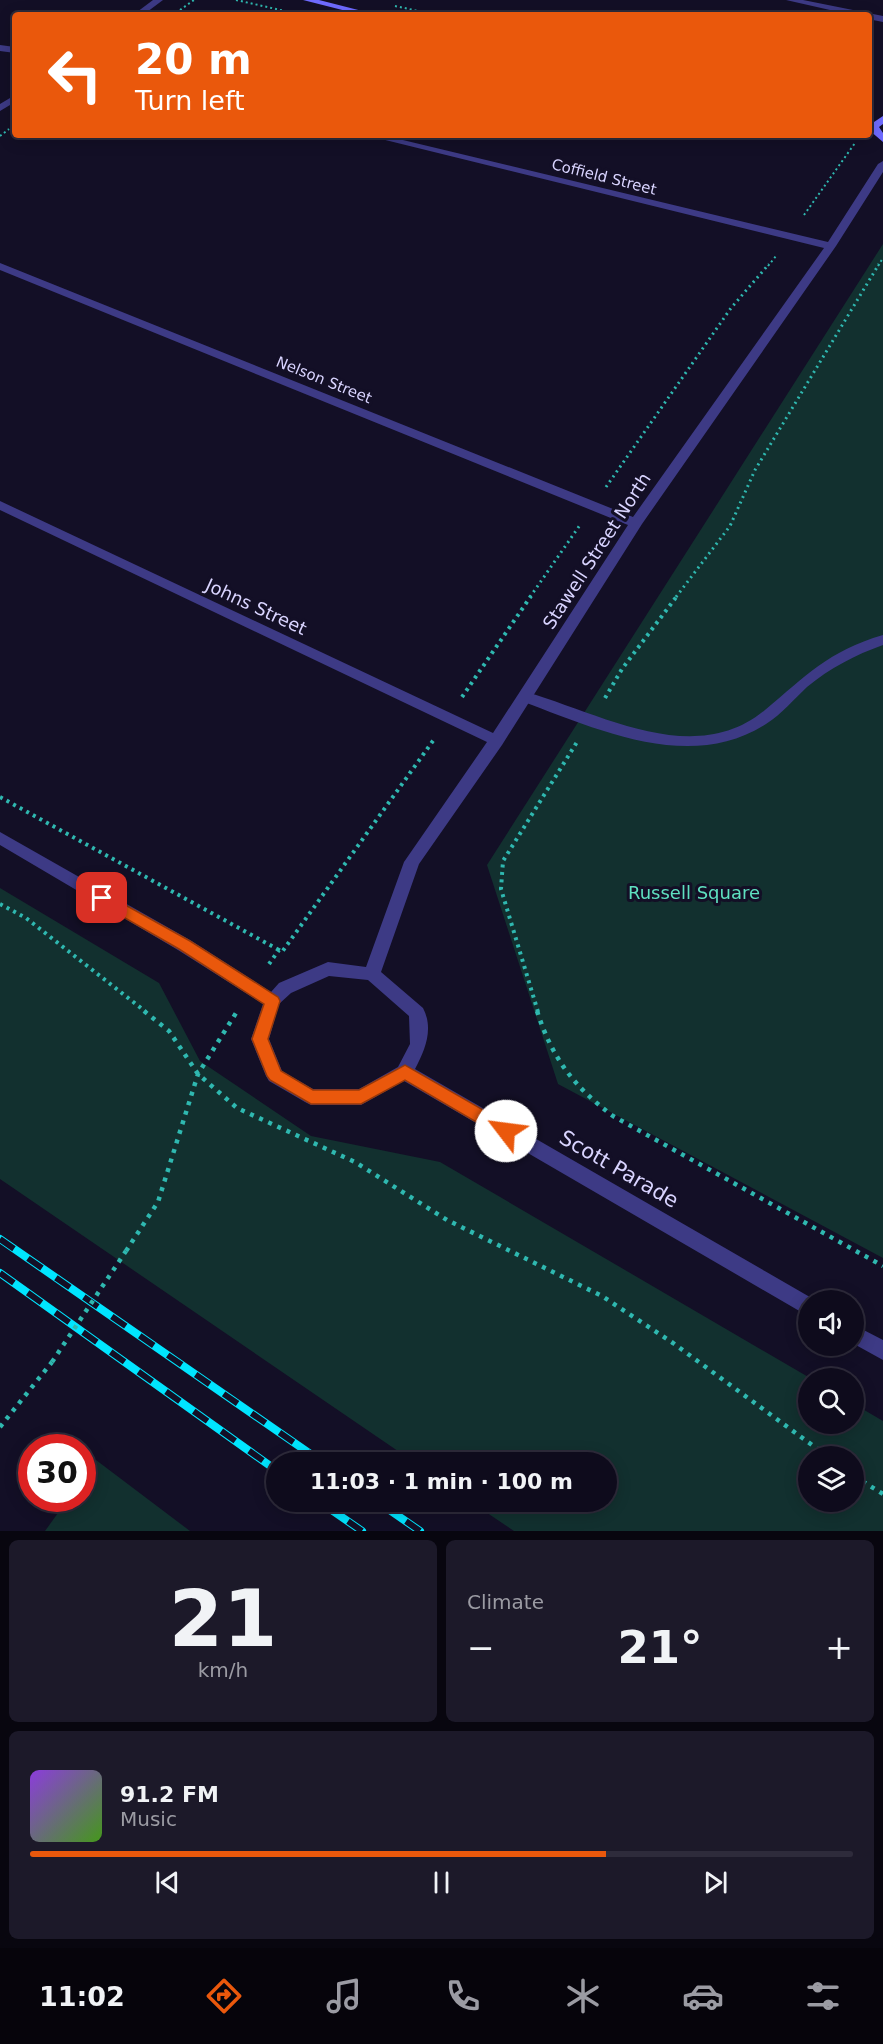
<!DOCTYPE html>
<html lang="en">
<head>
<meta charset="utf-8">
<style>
  :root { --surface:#0e0b1c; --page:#1c1929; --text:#f1f3f6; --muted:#9b9ba3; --line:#2e2b3b; --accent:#ea580c }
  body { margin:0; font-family:"DejaVu Sans",sans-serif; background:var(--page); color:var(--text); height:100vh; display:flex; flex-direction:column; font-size:22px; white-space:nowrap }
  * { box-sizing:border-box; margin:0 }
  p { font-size:20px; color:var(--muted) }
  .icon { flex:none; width:33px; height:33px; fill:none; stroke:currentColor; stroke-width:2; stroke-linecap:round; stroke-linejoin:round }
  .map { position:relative; height:1531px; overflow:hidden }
  .panel { display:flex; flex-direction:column; gap:9px; padding:9px; background:#08060f; flex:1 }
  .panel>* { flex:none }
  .hud { position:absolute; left:12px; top:12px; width:860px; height:126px; border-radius:6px; box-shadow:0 3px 15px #0003,0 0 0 2px var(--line); background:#ea580c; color:#fff; overflow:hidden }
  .tools { position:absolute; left:798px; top:1290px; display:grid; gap:12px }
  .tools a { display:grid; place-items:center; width:66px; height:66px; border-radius:50%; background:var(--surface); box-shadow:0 3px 15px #0003,0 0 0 2px var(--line); font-size:30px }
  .speed { position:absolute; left:18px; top:1434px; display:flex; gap:12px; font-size:30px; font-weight:700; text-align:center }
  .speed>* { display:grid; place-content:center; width:78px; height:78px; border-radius:50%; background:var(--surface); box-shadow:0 3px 15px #0003,0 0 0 2px var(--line); line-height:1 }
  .speed .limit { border:9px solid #d22; background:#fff; color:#111 }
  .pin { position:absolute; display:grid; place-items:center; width:51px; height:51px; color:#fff; margin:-26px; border-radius:12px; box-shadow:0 3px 9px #0006 }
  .me { position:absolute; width:66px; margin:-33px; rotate:300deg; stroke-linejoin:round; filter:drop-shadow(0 0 4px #0008) }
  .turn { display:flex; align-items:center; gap:21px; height:126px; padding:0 24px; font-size:27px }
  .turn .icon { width:78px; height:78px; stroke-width:2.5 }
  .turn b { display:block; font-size:42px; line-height:51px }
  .big { font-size:45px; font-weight:800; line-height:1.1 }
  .panel .tile { flex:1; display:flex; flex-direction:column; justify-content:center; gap:9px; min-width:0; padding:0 21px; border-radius:9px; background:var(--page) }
  .panel .dial { align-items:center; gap:0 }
  .dial b { font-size:78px; line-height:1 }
  .song { display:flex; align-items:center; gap:18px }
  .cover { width:72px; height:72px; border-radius:9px; background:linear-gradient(135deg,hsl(270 70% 55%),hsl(100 70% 35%)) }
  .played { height:6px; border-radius:3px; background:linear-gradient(90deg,var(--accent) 70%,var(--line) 70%) }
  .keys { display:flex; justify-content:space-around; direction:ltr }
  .heat { display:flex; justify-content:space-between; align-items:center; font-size:33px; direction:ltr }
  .panel .tiles { flex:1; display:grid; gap:9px; grid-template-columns:1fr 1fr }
  .tile:last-child { grid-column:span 2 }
  .trip { position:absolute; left:266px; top:1452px; width:351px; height:60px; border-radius:30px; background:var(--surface); box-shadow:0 3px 15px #0003,0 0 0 2px var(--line); font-weight:800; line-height:60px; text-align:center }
  .menu { display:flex; height:96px; justify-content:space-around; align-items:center; background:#06040b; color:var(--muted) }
  .menu .icon { width:42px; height:42px }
  .menu .current { color:var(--accent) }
  .menu b { font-size:27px; color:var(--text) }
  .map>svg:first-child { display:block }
  .green { fill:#12302f; fill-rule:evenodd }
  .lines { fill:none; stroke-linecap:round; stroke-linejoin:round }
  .path-far3 { stroke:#2fb8b0; stroke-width:2; stroke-dasharray:2 3; stroke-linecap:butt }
  .path-far2 { stroke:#2fb8b0; stroke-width:3; stroke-dasharray:2 4; stroke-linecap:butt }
  .path-far1 { stroke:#2fb8b0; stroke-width:4; stroke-dasharray:3 4.5; stroke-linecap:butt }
  .path { stroke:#2fb8b0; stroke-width:4.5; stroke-dasharray:4 6; stroke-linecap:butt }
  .lane { fill:#3d3a85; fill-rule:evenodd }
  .street { fill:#3d3a85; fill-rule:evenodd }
  .secondary { fill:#6f6bff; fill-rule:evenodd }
  .rail-casing { stroke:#00e5ff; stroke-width:8 }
  .rail { stroke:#130f26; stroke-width:6; stroke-dasharray:17; stroke-linecap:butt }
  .path-bridge { stroke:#2fb8b0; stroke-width:4.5; stroke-dasharray:4 6; stroke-linecap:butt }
  .route { fill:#ea580c; stroke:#983908; stroke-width:1.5 }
  .labels { text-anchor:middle; stroke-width:6; stroke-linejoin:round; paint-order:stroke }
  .far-street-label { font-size:15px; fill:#d9d4ff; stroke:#130f26 }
  .street-label { font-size:18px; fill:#d9d4ff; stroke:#130f26 }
  .park-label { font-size:18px; fill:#5fe0c0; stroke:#130f26 }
  .near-street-label { font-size:21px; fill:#d9d4ff; stroke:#130f26 }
</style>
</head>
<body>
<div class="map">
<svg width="883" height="1531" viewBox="0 0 883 1531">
  <rect width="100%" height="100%" fill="#130f26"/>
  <path class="green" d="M883 244V1258L558 1084 487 865Z
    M0 888 159 983 200 1061 311 1136 440 1162 810 1378 808 1424H854V1404L883 1421V1531H514L471 1502H606V1462H414L0 1179ZM808 1456H854V1502H808Z
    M96 1460 190 1531H45L68 1499 82 1498 83 1478Z"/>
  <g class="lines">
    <path class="path-far3" d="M236 0 285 11
      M395 6 437 15
      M180 10 194 0
      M0 136 9 129
      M804 215 855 143
      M768 266 776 256
      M878 266 883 258"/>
    <path class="path-far2" d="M606 487 731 308 769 264
      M530 597 580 525
      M676 597 730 526 755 470 879 264"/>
    <path class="path-far1" d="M462 697 531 596
      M605 698 622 669 677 596
      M0 797 279 950
      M0 904 26 918 146 1012
      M269 964 279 950 282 952 435 738
      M538 1012 501 889 503 861 577 742"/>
    <path class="path" d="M144 1011 169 1031 198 1074 237 1108 355 1162 447 1220 602 1296 673 1343 827 1456
      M537 1011C552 1058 574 1087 613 1116L883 1266
      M126 1251 158 1202 198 1074 236 1013
      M0 1427 52 1362
      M854 1476 883 1494"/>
    <path class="lane" d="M883 635V645C855 655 830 668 807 687 794 699 782 714 766 724 690 773 597 729 521 701L519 697 526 692C600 713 694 769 765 710 806 676 828 651 883 635Z"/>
    <path class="street" d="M153 0H163L143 15H133Z
      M786 0H803L883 16V22L868 19V15H852Z
      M0 45 15 47V53L0 51Z
      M15 95V102L0 111V104Z
      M365 135H382L828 242 878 164 883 161V172L836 246 642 524 502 745 419 864 381 972 423 1008C434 1029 425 1050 415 1069L815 1300H808V1316L404 1081 361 1105H311L305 1102 269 1081 266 1076 251 1039 263 1004 178 950 0 845V832L190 940 271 992 279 983 328 962 366 967 404 862 487 742 0 510V501L493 733 628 525 0 270V263L633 517 824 248ZM329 976 368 980 409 1016 410 1044 398 1067 359 1089H313L282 1071 269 1039 279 1004 291 993Z
      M854 1325 883 1340V1360L854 1344Z"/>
    <path class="secondary" d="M303 0H319L378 15H362Z
      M883 116V124L879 127 883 133V142L869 130 871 124Z"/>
    <defs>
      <path id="rail" d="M0 1239 322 1462
        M0 1273 276 1470
        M320 1502 362 1531
        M378 1502 420 1531"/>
    </defs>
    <use href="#rail" class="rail-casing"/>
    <use href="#rail" class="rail"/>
    <path class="path-bridge" d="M52 1362 126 1251"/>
  </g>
  <path class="route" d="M102 892 190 941 278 997 280 1001 268 1039 281 1071 313 1090H359L405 1065 511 1126 514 1131 511 1136 506 1138 500 1136 405 1080 361 1104H311L270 1080 267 1076 252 1039 264 1004 179 949 97 902 95 898 97 894Z"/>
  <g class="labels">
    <g class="far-street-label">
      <text transform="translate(604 177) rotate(14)" y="5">Coffield Street</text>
      <text transform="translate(324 380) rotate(22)" y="5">Nelson Street</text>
    </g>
    <g class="street-label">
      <text transform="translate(597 551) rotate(-57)" y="6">Stawell Street North</text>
      <text transform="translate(256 607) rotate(25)" y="6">Johns Street</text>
    </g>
    <g class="park-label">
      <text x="694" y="899">Russell Square</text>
    </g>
    <g class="near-street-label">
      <text transform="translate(619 1169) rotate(30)" y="7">Scott Parade</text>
    </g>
  </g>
</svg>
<div class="tools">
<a><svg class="icon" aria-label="sound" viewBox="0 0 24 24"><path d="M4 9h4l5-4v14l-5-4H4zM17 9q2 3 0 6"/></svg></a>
<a><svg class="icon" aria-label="search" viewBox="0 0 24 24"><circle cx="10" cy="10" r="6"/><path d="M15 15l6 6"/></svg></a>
<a><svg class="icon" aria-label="layers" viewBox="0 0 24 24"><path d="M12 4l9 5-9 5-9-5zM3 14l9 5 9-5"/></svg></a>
</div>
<div class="speed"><div class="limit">30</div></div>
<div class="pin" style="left:102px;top:898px;background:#d93025"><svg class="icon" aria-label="arrive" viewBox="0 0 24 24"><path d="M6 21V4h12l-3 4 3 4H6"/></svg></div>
<svg class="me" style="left:506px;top:1131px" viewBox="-20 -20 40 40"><circle r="19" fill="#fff"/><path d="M0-13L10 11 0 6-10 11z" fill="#ea580c"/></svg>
<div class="trip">11:03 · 1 min · 100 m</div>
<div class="hud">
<div class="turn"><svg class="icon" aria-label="left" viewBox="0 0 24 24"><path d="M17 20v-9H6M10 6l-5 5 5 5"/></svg><div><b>20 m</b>Turn left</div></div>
</div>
</div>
<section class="panel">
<div class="tiles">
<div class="tile dial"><b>21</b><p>km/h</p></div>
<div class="tile"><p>Climate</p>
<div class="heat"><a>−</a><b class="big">21°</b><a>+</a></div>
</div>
<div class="tile">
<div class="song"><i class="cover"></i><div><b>91.2 FM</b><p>Music</p></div></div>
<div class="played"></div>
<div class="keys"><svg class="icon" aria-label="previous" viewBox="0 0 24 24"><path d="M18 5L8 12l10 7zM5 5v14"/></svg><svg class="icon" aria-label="pause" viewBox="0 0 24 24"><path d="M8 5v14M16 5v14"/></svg><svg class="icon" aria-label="next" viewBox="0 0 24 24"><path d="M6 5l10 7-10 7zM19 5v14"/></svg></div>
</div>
</div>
</section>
<nav class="menu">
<b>11:02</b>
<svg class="icon current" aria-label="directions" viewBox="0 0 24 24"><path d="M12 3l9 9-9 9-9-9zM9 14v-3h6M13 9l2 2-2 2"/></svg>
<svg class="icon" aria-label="music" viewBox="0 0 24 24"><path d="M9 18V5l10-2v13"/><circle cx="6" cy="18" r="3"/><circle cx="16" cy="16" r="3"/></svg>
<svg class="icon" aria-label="phone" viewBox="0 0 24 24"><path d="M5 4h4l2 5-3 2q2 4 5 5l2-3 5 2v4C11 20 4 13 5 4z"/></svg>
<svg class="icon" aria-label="climate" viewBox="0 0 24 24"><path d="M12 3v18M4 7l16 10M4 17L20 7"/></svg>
<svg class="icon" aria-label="car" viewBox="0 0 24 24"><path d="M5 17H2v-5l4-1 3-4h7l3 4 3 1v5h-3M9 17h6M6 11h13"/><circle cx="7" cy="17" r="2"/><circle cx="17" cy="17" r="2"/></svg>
<svg class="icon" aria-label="filters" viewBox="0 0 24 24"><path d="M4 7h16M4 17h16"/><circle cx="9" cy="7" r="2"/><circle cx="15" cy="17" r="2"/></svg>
</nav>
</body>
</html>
